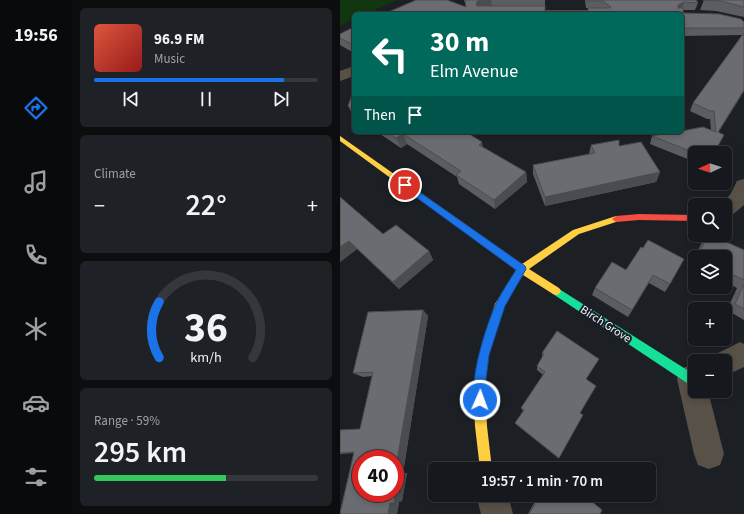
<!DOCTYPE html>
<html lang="en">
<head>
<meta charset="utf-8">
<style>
  :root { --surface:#15181c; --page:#1e2125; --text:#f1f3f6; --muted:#9da0a3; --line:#34373b; --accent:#1a73e8 }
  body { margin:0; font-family:"Source Sans 3",sans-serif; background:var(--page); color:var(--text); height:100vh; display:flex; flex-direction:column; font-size:15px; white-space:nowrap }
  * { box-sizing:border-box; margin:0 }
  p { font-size:13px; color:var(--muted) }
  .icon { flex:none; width:22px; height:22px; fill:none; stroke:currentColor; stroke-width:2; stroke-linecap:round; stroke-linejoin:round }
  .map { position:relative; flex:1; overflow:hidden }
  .drawer { display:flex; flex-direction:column; gap:8px; padding:8px; background:#0c0d0f; width:268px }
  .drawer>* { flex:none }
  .top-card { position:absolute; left:12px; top:12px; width:332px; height:122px; border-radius:6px; box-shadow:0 2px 6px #0003,0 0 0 1px var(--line); background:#00695c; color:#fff; overflow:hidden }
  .needle { width:26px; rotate:267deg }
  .tools { position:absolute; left:348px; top:146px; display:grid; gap:8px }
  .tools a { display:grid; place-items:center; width:44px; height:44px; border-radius:6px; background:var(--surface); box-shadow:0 2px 6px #0003,0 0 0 1px var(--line); font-size:20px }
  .speed { position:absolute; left:12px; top:450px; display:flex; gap:8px; font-size:20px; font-weight:700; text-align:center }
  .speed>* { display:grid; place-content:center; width:52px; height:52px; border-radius:50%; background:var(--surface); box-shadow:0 2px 6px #0003,0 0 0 1px var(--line); line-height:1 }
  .speed .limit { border:6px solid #d22; background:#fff; color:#111 }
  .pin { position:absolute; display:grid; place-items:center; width:34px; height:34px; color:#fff; margin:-17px; border:2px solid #fff; border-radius:50%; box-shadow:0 1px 4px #0007 }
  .me { position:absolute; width:44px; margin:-22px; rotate:2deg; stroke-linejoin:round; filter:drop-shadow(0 0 3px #0008) }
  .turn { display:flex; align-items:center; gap:14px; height:84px; padding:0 12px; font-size:18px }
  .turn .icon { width:52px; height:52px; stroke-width:2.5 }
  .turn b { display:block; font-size:28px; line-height:34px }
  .then { display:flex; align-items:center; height:38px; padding:0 12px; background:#0003; gap:8px; font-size:15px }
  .big { font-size:30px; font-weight:600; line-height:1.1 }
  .drawer .tile { flex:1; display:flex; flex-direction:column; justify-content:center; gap:6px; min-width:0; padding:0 14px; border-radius:6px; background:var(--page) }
  .drawer .dial { align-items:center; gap:0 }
  .dial svg { height:104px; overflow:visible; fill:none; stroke:var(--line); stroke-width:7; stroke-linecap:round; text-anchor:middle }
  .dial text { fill:var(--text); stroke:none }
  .song { display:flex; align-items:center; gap:12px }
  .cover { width:48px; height:48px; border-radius:6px; background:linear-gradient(135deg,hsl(10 70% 55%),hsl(0 70% 35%)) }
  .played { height:4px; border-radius:2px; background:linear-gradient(90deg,var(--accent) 85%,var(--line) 85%) }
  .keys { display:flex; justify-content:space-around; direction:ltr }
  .heat { display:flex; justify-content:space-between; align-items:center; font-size:22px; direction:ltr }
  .charge { height:6px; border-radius:3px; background:linear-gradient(90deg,#34c759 59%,var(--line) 0) }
  .trip { position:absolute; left:88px; top:462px; width:228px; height:40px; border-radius:6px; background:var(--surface); box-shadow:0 2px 6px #0003,0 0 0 1px var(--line); font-weight:600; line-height:40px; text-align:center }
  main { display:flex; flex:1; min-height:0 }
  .menu { display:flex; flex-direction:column; width:72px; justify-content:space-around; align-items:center; background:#080a0b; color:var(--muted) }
  .menu .icon { width:28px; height:28px }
  .menu .selected { color:var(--accent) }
  .menu b { font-size:18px; color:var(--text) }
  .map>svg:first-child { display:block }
  .green { fill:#10370d }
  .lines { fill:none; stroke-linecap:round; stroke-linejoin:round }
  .street { fill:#585147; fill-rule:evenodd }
  .fast { fill:#16e098; fill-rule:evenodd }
  .slow { fill:#ffcf43; fill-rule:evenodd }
  .jam { fill:#f24e42; fill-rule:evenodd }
  .wall { fill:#5b5d61 }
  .shaded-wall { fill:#4a4c4f }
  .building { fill:#6a6c71; stroke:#4a4c4f }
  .route { fill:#1a73e8; stroke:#114b97 }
  .labels { text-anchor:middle; stroke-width:4; stroke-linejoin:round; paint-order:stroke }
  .street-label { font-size:12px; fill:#f0f4fb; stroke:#181f29 }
</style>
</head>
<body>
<main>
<nav class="menu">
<b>19:56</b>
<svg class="icon selected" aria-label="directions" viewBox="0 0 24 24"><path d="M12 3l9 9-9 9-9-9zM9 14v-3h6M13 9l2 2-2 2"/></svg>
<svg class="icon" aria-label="music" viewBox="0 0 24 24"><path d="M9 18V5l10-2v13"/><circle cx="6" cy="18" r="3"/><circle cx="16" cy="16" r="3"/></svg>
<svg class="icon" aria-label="phone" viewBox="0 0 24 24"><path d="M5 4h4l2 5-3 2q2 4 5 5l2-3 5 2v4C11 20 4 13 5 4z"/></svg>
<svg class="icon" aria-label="climate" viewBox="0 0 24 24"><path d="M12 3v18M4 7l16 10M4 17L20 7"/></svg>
<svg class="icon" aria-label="car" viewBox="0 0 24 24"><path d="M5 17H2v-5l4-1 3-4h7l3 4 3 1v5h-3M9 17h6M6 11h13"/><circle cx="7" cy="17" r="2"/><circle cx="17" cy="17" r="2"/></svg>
<svg class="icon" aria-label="filters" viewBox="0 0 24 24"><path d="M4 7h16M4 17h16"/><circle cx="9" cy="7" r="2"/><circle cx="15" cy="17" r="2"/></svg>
</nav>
<section class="drawer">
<div class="tile">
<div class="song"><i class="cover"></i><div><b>96.9 FM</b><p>Music</p></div></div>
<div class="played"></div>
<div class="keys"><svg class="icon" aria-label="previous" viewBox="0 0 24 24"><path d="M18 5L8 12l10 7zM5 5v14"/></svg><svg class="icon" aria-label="pause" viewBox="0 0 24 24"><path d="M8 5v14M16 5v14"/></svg><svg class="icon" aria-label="next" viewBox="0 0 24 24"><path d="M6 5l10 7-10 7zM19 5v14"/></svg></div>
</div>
<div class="tile"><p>Climate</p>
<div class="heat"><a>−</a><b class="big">22°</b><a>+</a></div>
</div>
<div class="tile dial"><svg viewBox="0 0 100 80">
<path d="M14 69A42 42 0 1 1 86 69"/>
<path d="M14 69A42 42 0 0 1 14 26" stroke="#1a73e8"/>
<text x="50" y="56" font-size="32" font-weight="700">36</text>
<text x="50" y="72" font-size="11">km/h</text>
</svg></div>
<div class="tile"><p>Range · 59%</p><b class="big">295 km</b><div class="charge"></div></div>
</section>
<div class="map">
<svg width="404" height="514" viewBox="0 0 404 514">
  <rect width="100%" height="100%" fill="#1c2025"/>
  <path class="green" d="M0 0H57L26 14H14V19L0 26Z"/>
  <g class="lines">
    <path class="street" d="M152 10H262L266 12 268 14H138L140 12Z
      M14 66V76L0 81V71Z
      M404 179V205L392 215 385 218V205H378L390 195 397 181Z
      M400 342 404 344V367L385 376V361H373L376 354Z
      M355 363V391H368L384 454 380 465 369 469 358 465 354 454 337 379 341 369Z
      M136 495H168L173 514H141Z"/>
    <path class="fast" d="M216 287 355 375V383L351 385 347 383 213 294 211 291 213 288Z"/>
    <path class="slow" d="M0 136 182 264 233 230 276 216 280 219 279 221 239 234 189 269 219 288 221 291 219 294 216 295 213 294 183 275 164 306 149 355 145 387 147 426 152 469H140L135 426 133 387 139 355 155 304 176 270 0 141Z"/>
    <path class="jam" d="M299 214 355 215V221L299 220 276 222 272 219 276 216Z"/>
  </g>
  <path class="wall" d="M124 0H205V14L126 7Z
    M245 0H356L358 3 355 10H343V13L404 22V91L378 133 355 153V162L310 144 312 136 371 130 370 119H367L350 111 353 103 402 35 342 36V14H247L248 8H246Z
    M364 0H404V17L376 11 360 10Z
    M14 27V53L0 45V34Z
    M14 89V117L8 106Z
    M37 132H126L143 147 186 172 187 182 155 209 119 184 117 177 67 144 61 148Z
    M251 145 279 146 320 172 316 182 205 206 193 174V165L249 154Z
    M0 197 43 234 89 251 93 260 59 289 17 249 0 262Z
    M368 235 404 250V320L387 310 397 288 385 282V257H355L362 242Z
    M301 247 330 284 325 292 309 283 288 317 252 295 255 288 286 270Z
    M355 257V267L351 265Z
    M83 310 88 316 63 473H67L62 501 59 502 57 514H0V511L14 453 0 454V430L20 429 32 376 23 377 13 373Z
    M202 353 247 379 240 413 219 458H218L177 425 175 423 183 411 181 408 203 375 197 370V366L202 358Z
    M194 495H244L260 514H188L194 503 192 501Z"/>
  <path class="shaded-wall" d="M145 0H151L152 8 137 13 136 3 138 1Z
    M344 2 342 10 336 13 338 5Z
    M404 90V91L373 140 378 132Z
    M63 134 67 144 61 148 56 138Z
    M142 142 144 152 139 145Z
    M186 172 187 182 155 209 154 200Z
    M320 172 316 182 205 206V197Z
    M9 241 17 249 0 262V247Z
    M89 251 93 260 59 289 53 282Z
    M83 310 88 316 63 473 55 474Z
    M67 473 62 501 59 502 57 514H48L50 503 59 474Z"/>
  <path class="building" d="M76 0H107L126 7 125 0H145L138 1 136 3 137 6H205V14H44Z
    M247 0H356L358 3 344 2 338 5V8H343V13L379 14 401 19 404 22V28H342V14H248V8H269L271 7 263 1H247Z
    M363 0H404V7L380 1Z
    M14 27V45L0 38V34Z
    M404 33V90L378 132 384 135 374 153H355L312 136 334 132H342V131L363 127 376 132 374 111H370L353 103Z
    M14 89V110L8 106Z
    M47 132H126L142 142 139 145 186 172 154 200 116 175 121 171 63 134 56 138Z
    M279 140V146L301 142 320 172 205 197 193 165 255 153 251 145Z
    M0 197 43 234 56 225 89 251 53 282 9 241 0 247Z
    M368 235H371L404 250V280L385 271V257H357Z
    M308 240 344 259 330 284 313 275 292 310 255 288 272 262 286 270 301 247 303 248Z
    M404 284V309L395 304Z
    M83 310 55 472V459H21V493H55V474H59L54 503H50L48 514H0L14 452 0 453V430L20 429 33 372 13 373 28 312Z
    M217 331 259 359 246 379 256 386 240 413 243 415 219 458 175 423 184 410 181 408 205 372 197 366 204 354 202 353Z
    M195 495H244L262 510 260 514H189L195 504 192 501Z"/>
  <path class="route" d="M65 182 185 266 186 269 165 306 149 355 145 387 146 400 144 404 140 406 136 404C127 384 147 322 157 302 162 291 170 280 176 270L62 187 61 185Z"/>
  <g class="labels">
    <g class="street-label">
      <text transform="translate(266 324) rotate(33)" y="4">Birch Grove</text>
    </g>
  </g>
</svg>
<div class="tools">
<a><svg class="needle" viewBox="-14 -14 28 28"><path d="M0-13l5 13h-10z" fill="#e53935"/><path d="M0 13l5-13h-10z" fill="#9da0a3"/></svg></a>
<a><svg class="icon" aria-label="search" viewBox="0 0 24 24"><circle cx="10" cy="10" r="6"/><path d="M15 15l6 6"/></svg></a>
<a><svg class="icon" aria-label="layers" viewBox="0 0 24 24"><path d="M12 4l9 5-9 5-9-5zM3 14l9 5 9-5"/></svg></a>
<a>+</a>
<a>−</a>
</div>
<div class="speed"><div class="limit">40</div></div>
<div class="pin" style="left:65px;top:185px;background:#d93025"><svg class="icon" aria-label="arrive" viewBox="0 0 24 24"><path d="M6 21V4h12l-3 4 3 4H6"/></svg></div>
<svg class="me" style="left:140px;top:400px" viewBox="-20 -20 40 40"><circle r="17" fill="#1a73e8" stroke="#fff" stroke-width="3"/><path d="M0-11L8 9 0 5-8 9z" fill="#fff"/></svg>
<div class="trip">19:57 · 1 min · 70 m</div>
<div class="top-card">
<div class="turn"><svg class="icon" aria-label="left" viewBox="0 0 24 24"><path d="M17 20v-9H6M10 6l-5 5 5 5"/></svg><div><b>30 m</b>Elm Avenue</div></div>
<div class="then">Then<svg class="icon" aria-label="arrive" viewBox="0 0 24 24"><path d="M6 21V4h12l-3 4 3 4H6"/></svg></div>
</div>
</div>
</main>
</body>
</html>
